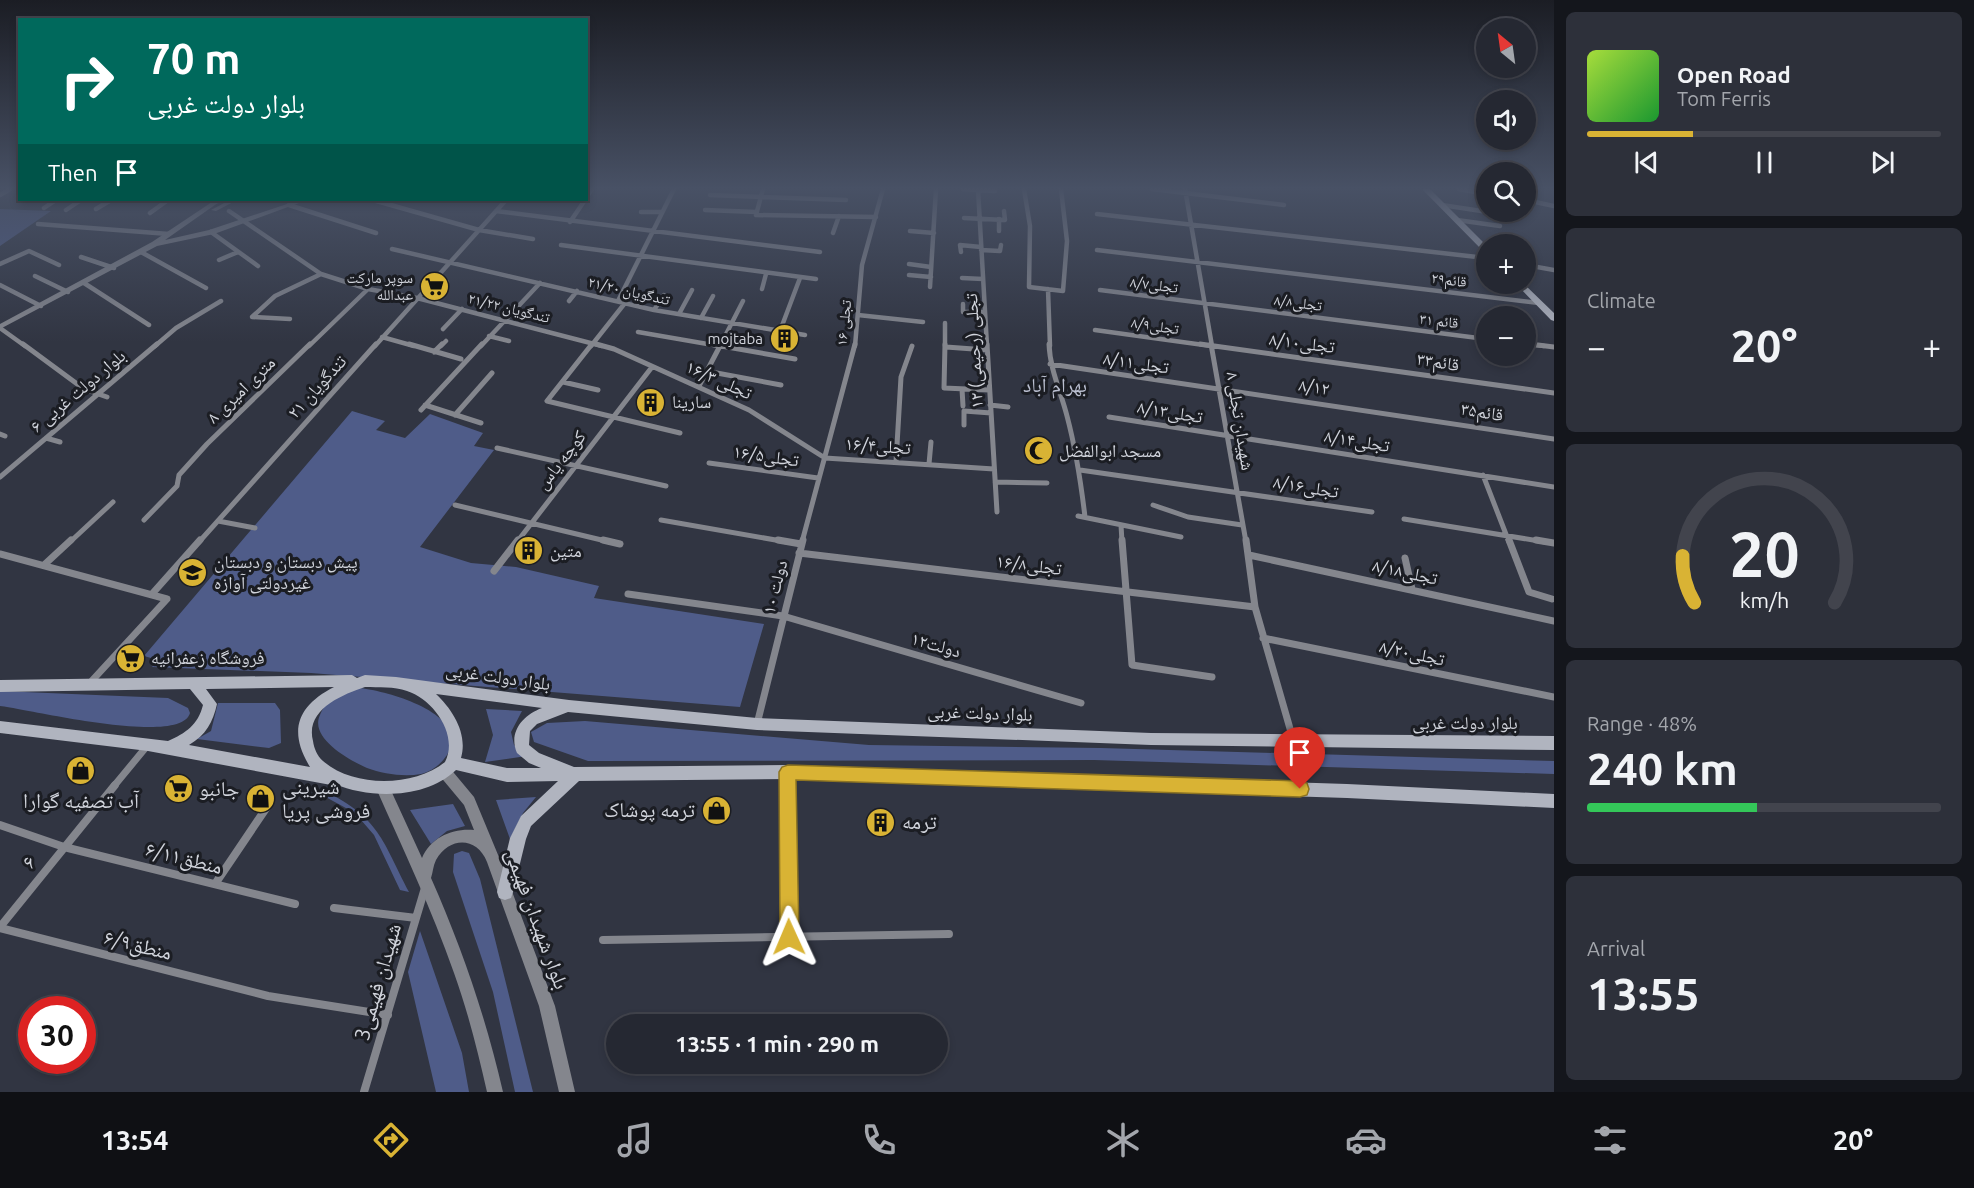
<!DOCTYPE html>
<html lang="en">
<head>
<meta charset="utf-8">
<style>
  :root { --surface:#252832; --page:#2d303a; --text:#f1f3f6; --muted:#a3a6ac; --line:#42444d; --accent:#d9b334 }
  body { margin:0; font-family:Ubuntu,"Noto Naskh Arabic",sans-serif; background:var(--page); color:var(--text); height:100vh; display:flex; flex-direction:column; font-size:22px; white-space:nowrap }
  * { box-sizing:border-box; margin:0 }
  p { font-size:20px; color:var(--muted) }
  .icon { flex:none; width:33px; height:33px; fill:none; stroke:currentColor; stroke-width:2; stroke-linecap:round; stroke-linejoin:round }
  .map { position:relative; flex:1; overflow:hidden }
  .side { display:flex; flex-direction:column; gap:12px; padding:12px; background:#14161c; width:420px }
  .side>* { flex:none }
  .hud { position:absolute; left:18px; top:18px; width:570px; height:183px; border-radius:0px; box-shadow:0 3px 9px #0003,0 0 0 2px var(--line); background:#00695c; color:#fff; overflow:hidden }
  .needle { width:39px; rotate:331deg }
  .fabs { position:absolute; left:1476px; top:18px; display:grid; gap:12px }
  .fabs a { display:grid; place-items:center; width:60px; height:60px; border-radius:50%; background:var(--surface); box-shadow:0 3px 9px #0003,0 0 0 2px var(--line); font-size:30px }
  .speed { position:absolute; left:18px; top:996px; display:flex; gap:12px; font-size:30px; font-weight:700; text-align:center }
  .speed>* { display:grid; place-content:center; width:78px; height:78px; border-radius:50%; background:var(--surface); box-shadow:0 3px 9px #0003,0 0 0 2px var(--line); line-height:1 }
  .speed .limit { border:9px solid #d22; background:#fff; color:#111 }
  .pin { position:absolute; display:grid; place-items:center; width:51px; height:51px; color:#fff; margin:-62px -26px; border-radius:50% 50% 50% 0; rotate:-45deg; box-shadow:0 0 6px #0007 }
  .pin .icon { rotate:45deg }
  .me { position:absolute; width:66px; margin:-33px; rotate:359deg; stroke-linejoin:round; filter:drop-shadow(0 0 4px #0008) }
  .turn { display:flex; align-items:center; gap:21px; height:126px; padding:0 30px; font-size:27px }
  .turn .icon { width:78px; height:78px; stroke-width:2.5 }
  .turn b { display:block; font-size:42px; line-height:51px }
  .then { display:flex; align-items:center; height:57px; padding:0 30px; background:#0003; gap:12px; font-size:22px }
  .big { font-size:45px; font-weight:700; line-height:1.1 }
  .side .tile { flex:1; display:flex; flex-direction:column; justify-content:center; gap:9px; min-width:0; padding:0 21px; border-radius:9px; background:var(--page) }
  .side .dial { align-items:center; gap:0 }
  .dial svg { height:156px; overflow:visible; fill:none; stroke:var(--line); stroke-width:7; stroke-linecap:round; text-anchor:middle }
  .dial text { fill:var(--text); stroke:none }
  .song { display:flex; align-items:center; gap:18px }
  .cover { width:72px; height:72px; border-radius:9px; background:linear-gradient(135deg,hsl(80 70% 55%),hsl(130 70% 35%)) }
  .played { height:6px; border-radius:3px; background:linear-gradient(90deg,var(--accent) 30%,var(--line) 30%) }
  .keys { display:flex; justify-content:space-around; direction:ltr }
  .heat { display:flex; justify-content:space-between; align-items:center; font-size:33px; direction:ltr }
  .charge { height:9px; border-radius:4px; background:linear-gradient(90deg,#34c759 48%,var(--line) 0) }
  .trip { position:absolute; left:606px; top:1014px; width:342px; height:60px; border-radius:30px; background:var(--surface); box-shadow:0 3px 9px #0003,0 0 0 2px var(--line); font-weight:700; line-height:60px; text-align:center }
  .tab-bar { display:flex; height:96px; justify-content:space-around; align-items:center; background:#0f1014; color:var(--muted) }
  .tab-bar .icon { width:42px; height:42px }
  .tab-bar .on { color:var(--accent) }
  .tab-bar b { font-size:27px; color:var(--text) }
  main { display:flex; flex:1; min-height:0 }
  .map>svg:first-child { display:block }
  .green { fill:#4f5c89 }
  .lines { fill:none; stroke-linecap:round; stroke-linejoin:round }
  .minor-far3 { stroke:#84868d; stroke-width:4.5 }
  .minor-far2 { stroke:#84868d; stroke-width:5 }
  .minor-far1 { stroke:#84868d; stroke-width:7 }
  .minor { stroke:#84868d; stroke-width:8 }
  .tertiary { fill:#84868d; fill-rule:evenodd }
  .secondary { fill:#b0b4bf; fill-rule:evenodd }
  .route { fill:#d9b334; stroke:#8d7422; stroke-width:1.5 }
  .labels { text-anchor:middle; stroke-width:6; stroke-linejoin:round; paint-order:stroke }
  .far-poi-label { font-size:15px; fill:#d1d4dc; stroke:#1b1d23; text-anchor:end }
  .far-street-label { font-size:15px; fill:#d1d4dc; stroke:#1b1d23 }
  .street-label { font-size:18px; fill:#d1d4dc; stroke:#1b1d23 }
  .poi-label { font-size:18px; fill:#d1d4dc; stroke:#1b1d23; text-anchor:start }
  .neighbourhood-label { font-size:20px; fill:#babfd0; stroke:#1b1d23 }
  .near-poi-label { font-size:21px; fill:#d1d4dc; stroke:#1b1d23; text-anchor:start }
  .near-street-label { font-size:21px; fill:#d1d4dc; stroke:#1b1d23 }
</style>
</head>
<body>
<main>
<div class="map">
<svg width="1554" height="1092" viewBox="0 0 1554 1092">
  <rect width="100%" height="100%" fill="#313542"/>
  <path class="green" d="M0 209 51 211 0 246Z
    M352 411 385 421 376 430 405 438 430 414 483 433 474 446 494 450 420 547 471 563 516 567 599 586 594 598 764 624 740 707 311 673 152 667 158 660 144 656Z
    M360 688C387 691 473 714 447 755 441 764 431 772 421 774 404 777 383 774 367 768 349 760 309 738 320 715 323 708 327 700 334 697 341 693 352 691 360 688Z
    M0 691 168 698 188 708 190 713C181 747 28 709 0 706Z
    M218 703H275L280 710 281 743 269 748 197 739 211 731Z
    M486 709 522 711 511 732 514 745 527 756 485 762 493 735Z
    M585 721 869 745 1101 748 1554 761V774L1094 760 588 761 534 742 531 732 547 723Z
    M325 791C380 819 382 840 409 892L400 890 374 835 355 813 322 795Z
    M536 797 523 813 510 839 496 800Z
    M453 804 465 826 447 831 431 844 410 810Z
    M462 851 469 853 480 879 533 1092H515L493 992 453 872 454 854Z
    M420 931 462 1053 469 1092H436L408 972Z"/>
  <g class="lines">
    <path class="minor-far3" d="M763 189 756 215 876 217
      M963 189 995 191
      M978 189 987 346
      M1024 189 1030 226 1029 287 1063 291 1067 241 1061 189
      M1152 189 1284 205
      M1185 189 1212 346
      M1459 189 1486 194
      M0 195 10 189
      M710 195 846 200
      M586 198 592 189
      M195 200 218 201
      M373 200 479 230 533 239
      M1526 200 1554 206
      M289 205 376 233
      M1442 205 1501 214
      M44 208 56 200
      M96 209 111 200
      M66 210 81 200
      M705 210 757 212
      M229 211 321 274 368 289 417 298 602 346
      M496 211 820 252
      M641 212H662
      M150 213 168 200
      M1097 214 1486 258
      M964 218 1005 220 1004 211
      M999 219V231
      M1457 220 1500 226
      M570 222 585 200
      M38 224 169 234
      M910 231 934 233
      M211 232 258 266
      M833 233 839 216
      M561 245 816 279
      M392 249 654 310 805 335
      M981 250 1000 251 1001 245
      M1097 250 1539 303
      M141 252 206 288
      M961 252 960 245 981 247
      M81 257 114 268
      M219 260 238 252
      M0 264 29 251 59 265
      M909 264 931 267
      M1526 265 1554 270
      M909 275 931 277
      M35 276 68 292
      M962 278 983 279
      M433 280 447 282
      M84 283 149 325
      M0 285 41 306
      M930 287 936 189
      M762 289 766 274
      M1048 289 1050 346
      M1100 290 1486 339
      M569 301 577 291
      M618 301 674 189
      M963 304V312H985
      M654 310 664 295
      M679 314 692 290
      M858 315 923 322
      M701 318 713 296
      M290 319 252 317 275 296 321 274
      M0 328 25 346
      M443 329 462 309
      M1095 330 1211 346
      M780 331 800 278
      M638 332 719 346
      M489 336 509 341
      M382 337 414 346
      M1526 344 1544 346
      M155 346 176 328 221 301
      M309 346 368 289
      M375 346 506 200
      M441 346 446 341
      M481 346 540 283
      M591 346 625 303
      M720 346 743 301
      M855 346 862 265 883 189
      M945 346V323"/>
    <path class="minor-far2" d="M23 344 84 389 107 397
      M409 344 461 359
      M592 344 547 401 680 433
      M596 344 614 349 749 410 825 458 994 469
      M710 344 795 359
      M945 344 944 388 989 390
      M987 344 997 512
      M1049 344C1050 370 1061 392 1067 416 1076 450 1081 483 1085 517
      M1200 344 1554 393
      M1211 344 1246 542
      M1530 344 1554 347
      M946 347 987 350
      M434 352 442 344
      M1050 364 1554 439
      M706 371 781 385
      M563 382 598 390
      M699 386 721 344
      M962 389 963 406
      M425 405 481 423
      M990 405 1008 407
      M421 410 482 344
      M455 415 492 373
      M1109 417 1554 487
      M964 425V411L991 413
      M0 434 5 436
      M46 438 60 442
      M497 448 666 486
      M896 462 901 377 912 346
      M709 463 818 478
      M929 464 931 442
      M1080 470 1372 512
      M1483 475 1509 542
      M0 477 157 344
      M995 482 1047 483
      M455 505 610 542
      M1153 505 1188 517 1242 525
      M1078 516 1181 537
      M1404 519 1545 542
      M144 520 177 486 179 475 207 444 310 344
      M661 520 787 542
      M218 521 255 528
      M1121 525 1122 542
      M70 542 113 502
      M199 542 376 344
      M517 542 652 367
      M802 542 855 344"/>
    <path class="minor-far1" d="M603 540 620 544
      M778 540 801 544
      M1122 540 1132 665 1212 677
      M1246 540 1255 607 1293 739
      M1509 540 1529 592 1552 599
      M1536 540 1554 543
      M799 553 1255 607
      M0 554 167 599 88 685
      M1249 555 1554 621
      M1405 558 1412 589
      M44 565 71 540
      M494 571 518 540
      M152 594 200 540
      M628 594 783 616 1081 703
      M1263 638 1554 697
      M757 724 803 540
      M788 773V786
      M114 786 147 746"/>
    <path class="minor" d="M788 785 789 937
      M0 825 64 847 295 904
      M215 884 269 804
      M334 908 416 918
      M0 927 115 785
      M0 928 268 996 388 1015
      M603 940 949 934
      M364 1092 425 888"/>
    <path class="tertiary" d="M215 200H222L165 240 209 230 299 200H307L214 234 157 246 0 329V324L152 242Z
      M230 200H237L216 211 211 210Z
      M444 765 449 767 474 797 501 862 555 1006 575 1092H559L539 1006 487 862C477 837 450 836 436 860 433 866 433 872 431 878 462 948 486 1018 503 1092H487C478 1052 468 1012 454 973 432 910 403 849 376 788L378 784 383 782 388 784 422 858C431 837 453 828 474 830L464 805 439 775 438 771 439 767Z"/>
    <path class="secondary" d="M1422 189H1430L1486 245V251H1483Z
      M1516 284H1524L1554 313V321L1551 320Z
      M352 675 357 678 365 675 396 677 569 700 757 718 1151 733 1554 736V750L1151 745 757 730 568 712 537 724 530 731 529 745 539 753 574 767 788 765 1347 784 1554 794V808L1347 798 788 779 579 781 531 826 526 839 513 892 511 898 505 900 499 898 497 892 510 838 521 816 558 781 507 782 456 770C426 799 370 799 335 784L331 785 148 751 0 733V721L168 741C186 733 198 725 203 705L190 689 0 692V680ZM334 687C297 706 288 731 310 767L189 745C206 735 213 722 217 704L206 689ZM365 687C379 688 394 686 407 691 433 699 459 735 445 762 414 787 354 788 323 761 317 756 314 748 313 741 305 710 341 695 365 687ZM436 694 542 708C523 715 508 732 517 753L529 763 541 768H507L461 758C468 734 453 710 436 694Z"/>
  </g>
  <linearGradient id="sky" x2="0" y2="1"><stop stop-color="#1b1d24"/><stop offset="0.55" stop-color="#485165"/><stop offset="1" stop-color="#485165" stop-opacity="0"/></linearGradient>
  <rect width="1554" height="342" fill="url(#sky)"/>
  <path class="route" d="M788 765 1300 781 1307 783 1309 789 1307 795 1300 797 796 780 799 937 796 944 789 947 782 944 780 937 779 772 782 767Z"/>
  <defs>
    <symbol id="supermarket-disc" viewBox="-11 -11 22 22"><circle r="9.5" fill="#d9b334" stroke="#1b1d23"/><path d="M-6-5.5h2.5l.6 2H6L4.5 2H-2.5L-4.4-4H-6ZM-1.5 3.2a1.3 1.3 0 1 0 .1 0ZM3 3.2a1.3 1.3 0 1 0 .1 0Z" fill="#111"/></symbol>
    <symbol id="building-disc" viewBox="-11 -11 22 22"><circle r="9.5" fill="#d9b334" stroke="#1b1d23"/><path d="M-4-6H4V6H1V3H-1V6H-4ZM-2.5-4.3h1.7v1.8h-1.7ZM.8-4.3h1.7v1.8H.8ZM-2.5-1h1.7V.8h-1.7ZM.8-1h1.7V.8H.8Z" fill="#111"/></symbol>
    <symbol id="mosque-disc" viewBox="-11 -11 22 22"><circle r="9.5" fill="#d9b334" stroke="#1b1d23"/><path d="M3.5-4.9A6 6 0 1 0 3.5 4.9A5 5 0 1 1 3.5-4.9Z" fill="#111"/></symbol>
    <symbol id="school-disc" viewBox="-11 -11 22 22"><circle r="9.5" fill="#d9b334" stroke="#1b1d23"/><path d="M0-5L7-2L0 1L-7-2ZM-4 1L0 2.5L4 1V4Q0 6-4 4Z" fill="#111"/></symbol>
    <symbol id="shop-disc" viewBox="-11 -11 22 22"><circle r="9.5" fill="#d9b334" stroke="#1b1d23"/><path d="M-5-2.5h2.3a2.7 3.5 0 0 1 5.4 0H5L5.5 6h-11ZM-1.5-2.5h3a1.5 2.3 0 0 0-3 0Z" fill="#111"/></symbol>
  </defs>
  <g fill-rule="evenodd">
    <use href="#supermarket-disc" x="418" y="270" width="33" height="33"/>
    <use href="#building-disc" x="768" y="322" width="33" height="33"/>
    <use href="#building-disc" x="634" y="386" width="33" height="33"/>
    <use href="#mosque-disc" x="1022" y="434" width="33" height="33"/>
    <use href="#building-disc" x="512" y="534" width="33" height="33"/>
    <use href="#school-disc" x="176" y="556" width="33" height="33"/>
    <use href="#supermarket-disc" x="114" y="642" width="33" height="33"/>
    <use href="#shop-disc" x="64" y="754" width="33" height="33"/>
    <use href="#supermarket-disc" x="162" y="772" width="33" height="33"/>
    <use href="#shop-disc" x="244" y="782" width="33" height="33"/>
    <use href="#shop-disc" x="700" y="794" width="33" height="33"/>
    <use href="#building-disc" x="864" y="806" width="33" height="33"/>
  </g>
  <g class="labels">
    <g class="far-poi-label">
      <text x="413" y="283">سوپر مارکت<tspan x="413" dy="17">عبدالله</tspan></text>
      <text x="763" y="344">mojtaba</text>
    </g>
    <g class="far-street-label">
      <text transform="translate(1449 280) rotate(7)" y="5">قائم۲۹</text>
      <text transform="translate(1154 285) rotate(7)" y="5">تجلی۸/۷</text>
      <text transform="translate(629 291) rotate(13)" y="5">۲۱/۲۰ تندگویان</text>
      <text transform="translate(1298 303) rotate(7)" y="5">تجلی۸/۸</text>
      <text transform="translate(509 308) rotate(14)" y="5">۲۱/۲۲ تندگویان</text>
      <text transform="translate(1439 321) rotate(7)" y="5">قائم ۳۱</text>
      <text transform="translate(844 323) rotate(-84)" y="5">۱۶ تجلی</text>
      <text transform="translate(1155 326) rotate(8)" y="5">تجلی۸/۹</text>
    </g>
    <g class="street-label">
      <text transform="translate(1302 343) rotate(7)" y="6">تجلی۸/۱۰</text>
      <text transform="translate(974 351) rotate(-93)" y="6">۱۲ تجلی (رحیمی)</text>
      <text transform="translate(1438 362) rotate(9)" y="6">قائم۳۳</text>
      <text transform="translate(1136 363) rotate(8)" y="6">تجلی۸/۱۱</text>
      <text transform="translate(719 380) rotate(24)" y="6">۱۶/۳ تجلی</text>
      <text transform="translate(317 387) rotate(-48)" y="6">۲۱ تندگویان</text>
      <text transform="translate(1314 387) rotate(8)" y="6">۸/۱۲</text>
      <text transform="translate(241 390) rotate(-44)" y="6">۸ متری امیری</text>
      <text transform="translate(78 391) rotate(-40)" y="6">بلوار دولت غربی ۶</text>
      <text transform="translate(1170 412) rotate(9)" y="6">تجلی۸/۱۳</text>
      <text transform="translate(1482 412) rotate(9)" y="6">قائم۳۵</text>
      <text transform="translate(1240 421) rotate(81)" y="6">شهیدان تجلی ۸</text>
      <text transform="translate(1357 441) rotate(9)" y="6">تجلی۸‌/۱۴</text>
      <text transform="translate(878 446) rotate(4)" y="6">تجلی۱۶/۴</text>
      <text transform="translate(766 456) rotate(8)" y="6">تجلی۱۶/۵</text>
      <text transform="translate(561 460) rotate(-52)" y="6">کوچه یاس</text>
      <text transform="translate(1306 487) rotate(9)" y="6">تجلی۸/۱۶</text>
      <text transform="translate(1029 565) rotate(7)" y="6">تجلی۱۶/۸</text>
      <text transform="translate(1405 572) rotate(12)" y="6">تجلی۸/۱۸</text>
      <text transform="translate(775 587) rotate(-76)" y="6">۱۰ دولت</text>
      <text transform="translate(936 645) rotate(16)" y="6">۱۲دولت</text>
      <text transform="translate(1412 653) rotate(12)" y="6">تجلی۸/۲۰</text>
      <text transform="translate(498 677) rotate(8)" y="6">بلوار دولت غربی</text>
      <text transform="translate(980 713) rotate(2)" y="6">بلوار دولت غربی</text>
      <text x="1465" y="729">بلوار دولت غربی</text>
    </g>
    <g class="poi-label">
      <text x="672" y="408">سارینا</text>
      <text x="1059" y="457">مسجد ابوالفضل</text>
      <text x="550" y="557">متین</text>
      <text x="214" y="568">پیش دبستان و دبستان<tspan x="214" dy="21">غیردولتی آوازه</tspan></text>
      <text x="151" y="664">فروشگاه زعفرانیه</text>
    </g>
    <g class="neighbourhood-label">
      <text x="1055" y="392">بهرام آباد</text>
    </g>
    <g class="near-poi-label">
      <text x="282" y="794">شیرینی<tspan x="282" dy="24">فروشی پریا</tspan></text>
      <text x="199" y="796">جانبو</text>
      <text x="81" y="808" text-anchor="middle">آب تصفیه گوارا</text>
      <text x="695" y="817" text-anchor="end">ترمه پوشاک</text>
      <text x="902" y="829">ترمه</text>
    </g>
    <g class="near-street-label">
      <text transform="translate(184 858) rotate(14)" y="7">منطق۶/۱۱</text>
      <text transform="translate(29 862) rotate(-52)" y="7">۶</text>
      <text transform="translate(537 919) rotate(70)" y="7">بلوار شهیدان فهیمی</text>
      <text transform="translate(138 945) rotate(14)" y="7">منطق۶/۹</text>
      <text transform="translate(378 982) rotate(-74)" y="7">3شهیدان فهیمی</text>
    </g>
  </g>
</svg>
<div class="fabs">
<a><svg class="needle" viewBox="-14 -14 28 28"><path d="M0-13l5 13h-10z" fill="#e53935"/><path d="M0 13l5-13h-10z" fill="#a3a6ac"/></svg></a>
<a><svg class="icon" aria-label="sound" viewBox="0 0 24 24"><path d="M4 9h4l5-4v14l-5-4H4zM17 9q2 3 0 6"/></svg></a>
<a><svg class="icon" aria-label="search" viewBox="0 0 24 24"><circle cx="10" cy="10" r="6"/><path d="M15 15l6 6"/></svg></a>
<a>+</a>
<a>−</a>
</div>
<div class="speed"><div class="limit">30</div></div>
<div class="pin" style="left:1300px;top:789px;background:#d93025"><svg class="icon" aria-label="arrive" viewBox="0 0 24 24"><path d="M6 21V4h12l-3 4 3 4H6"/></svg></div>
<svg class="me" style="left:789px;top:937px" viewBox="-20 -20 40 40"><path d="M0-17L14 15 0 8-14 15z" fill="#d9b334" stroke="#fff" stroke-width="4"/></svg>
<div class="trip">13:55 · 1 min · 290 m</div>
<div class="hud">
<div class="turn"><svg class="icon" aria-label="right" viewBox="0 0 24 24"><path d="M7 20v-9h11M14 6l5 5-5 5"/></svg><div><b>70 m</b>بلوار دولت غربی</div></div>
<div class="then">Then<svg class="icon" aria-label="arrive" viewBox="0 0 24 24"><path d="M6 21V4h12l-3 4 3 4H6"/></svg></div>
</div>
</div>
<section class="side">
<div class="tile">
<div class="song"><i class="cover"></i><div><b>Open Road</b><p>Tom Ferris</p></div></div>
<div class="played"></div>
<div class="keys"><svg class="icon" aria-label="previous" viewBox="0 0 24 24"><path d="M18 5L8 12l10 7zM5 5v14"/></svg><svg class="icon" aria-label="pause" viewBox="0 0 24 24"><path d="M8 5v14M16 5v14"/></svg><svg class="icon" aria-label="next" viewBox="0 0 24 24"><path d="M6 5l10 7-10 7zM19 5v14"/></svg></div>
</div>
<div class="tile"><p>Climate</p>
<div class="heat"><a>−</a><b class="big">20°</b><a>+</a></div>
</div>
<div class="tile dial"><svg viewBox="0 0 100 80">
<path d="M14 69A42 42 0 1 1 86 69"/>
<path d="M14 69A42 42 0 0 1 8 45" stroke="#d9b334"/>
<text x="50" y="56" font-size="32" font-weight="700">20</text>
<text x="50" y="72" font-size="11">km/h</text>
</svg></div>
<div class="tile"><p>Range · 48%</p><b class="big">240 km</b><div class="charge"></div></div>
<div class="tile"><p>Arrival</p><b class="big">13:55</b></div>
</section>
</main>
<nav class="tab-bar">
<b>13:54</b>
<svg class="icon on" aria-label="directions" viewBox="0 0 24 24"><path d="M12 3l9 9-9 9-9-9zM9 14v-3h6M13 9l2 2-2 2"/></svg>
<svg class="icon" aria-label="music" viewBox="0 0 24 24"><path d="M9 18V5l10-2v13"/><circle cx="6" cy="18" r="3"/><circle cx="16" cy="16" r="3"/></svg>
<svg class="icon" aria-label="phone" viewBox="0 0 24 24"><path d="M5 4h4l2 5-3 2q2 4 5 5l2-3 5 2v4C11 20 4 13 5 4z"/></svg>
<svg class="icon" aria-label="climate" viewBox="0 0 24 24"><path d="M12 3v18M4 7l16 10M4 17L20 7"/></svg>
<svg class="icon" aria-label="car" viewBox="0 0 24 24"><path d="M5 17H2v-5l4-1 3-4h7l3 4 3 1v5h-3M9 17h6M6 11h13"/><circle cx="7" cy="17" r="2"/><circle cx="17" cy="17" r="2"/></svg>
<svg class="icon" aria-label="filters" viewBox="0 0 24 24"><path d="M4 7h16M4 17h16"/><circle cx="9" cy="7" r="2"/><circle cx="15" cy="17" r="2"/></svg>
<b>20°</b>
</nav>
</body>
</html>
